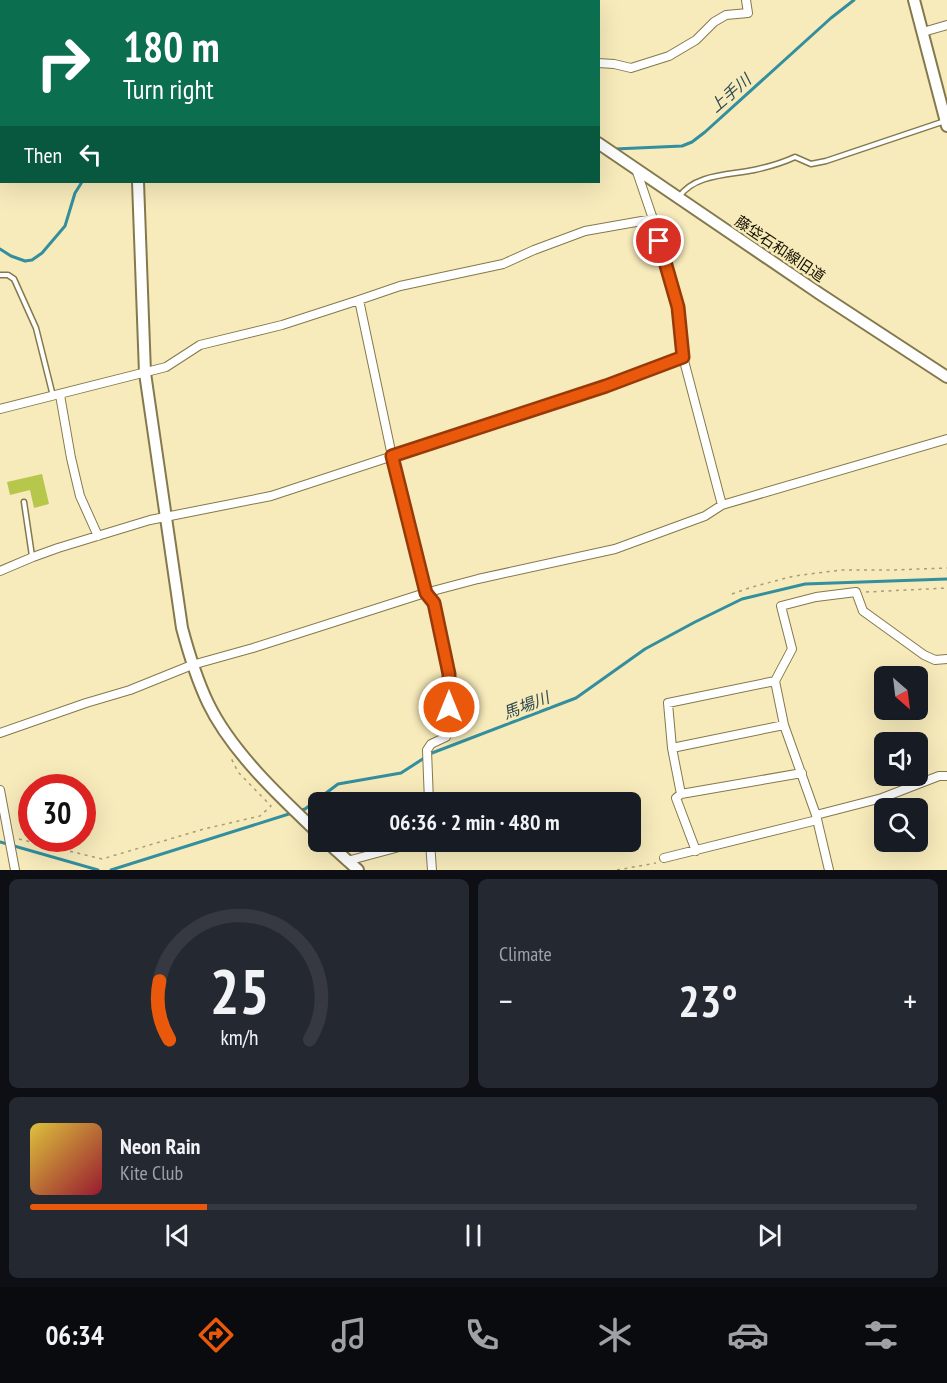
<!DOCTYPE html>
<html lang="en">
<head>
<meta charset="utf-8">
<style>
  :root { --surface:#171b24; --page:#242831; --text:#f1f3f6; --muted:#9ea1a6; --line:#363941; --accent:#ea580c }
  body { margin:0; font-family:"PT Sans Narrow","Noto Sans JP",sans-serif; background:var(--page); color:var(--text); height:100vh; display:flex; flex-direction:column; font-size:22px; white-space:nowrap }
  * { box-sizing:border-box; margin:0 }
  p { font-size:20px; color:var(--muted) }
  .icon { flex:none; width:33px; height:33px; fill:none; stroke:currentColor; stroke-width:2; stroke-linecap:round; stroke-linejoin:round }
  .map { position:relative; height:870px; overflow:hidden }
  .drawer { display:flex; flex-direction:column; gap:9px; padding:9px; background:#0d0f14; flex:1 }
  .drawer>* { flex:none }
  .banner { position:absolute; left:0px; top:0px; width:600px; height:183px; box-shadow:0 6px 24px #0002; background:#0b6e4f; color:#fff; overflow:hidden }
  .needle { width:39px; rotate:152deg }
  .buttons { position:absolute; left:874px; top:666px; display:grid; gap:12px }
  .buttons a { display:grid; place-items:center; width:54px; height:54px; border-radius:9px; background:var(--surface); box-shadow:0 6px 24px #0002; font-size:30px }
  .speed { position:absolute; left:18px; top:774px; display:flex; gap:12px; font-size:30px; font-weight:700; text-align:center }
  .speed>* { display:grid; place-content:center; width:78px; height:78px; border-radius:50%; background:var(--surface); box-shadow:0 6px 24px #0002; line-height:1 }
  .speed .limit { border:9px solid #d22; background:#fff; color:#111 }
  .pin { position:absolute; display:grid; place-items:center; width:51px; height:51px; color:#fff; margin:-26px; border:3px solid #fff; border-radius:50%; box-shadow:0 2px 6px #0007 }
  .me { position:absolute; width:66px; margin:-33px; rotate:0deg; stroke-linejoin:round; filter:drop-shadow(0 0 4px #0008) }
  .turn { display:flex; align-items:center; gap:21px; height:126px; padding:0 24px; font-size:27px }
  .turn .icon { width:78px; height:78px; stroke-width:2.5 }
  .turn b { display:block; font-size:42px; line-height:51px }
  .then { display:flex; align-items:center; height:57px; padding:0 24px; background:#0003; gap:12px; font-size:22px }
  .big { font-size:45px; font-weight:800; line-height:1.1 }
  .drawer .widget { flex:1; display:flex; flex-direction:column; justify-content:center; gap:9px; min-width:0; padding:0 21px; border-radius:9px; background:var(--page) }
  .drawer .dial { align-items:center; gap:0 }
  .dial svg { height:156px; overflow:visible; fill:none; stroke:var(--line); stroke-width:7; stroke-linecap:round; text-anchor:middle }
  .dial text { fill:var(--text); stroke:none }
  .song { display:flex; align-items:center; gap:18px }
  .cover { width:72px; height:72px; border-radius:9px; background:linear-gradient(135deg,hsl(50 70% 55%),hsl(350 70% 35%)) }
  .played { height:6px; border-radius:3px; background:linear-gradient(90deg,var(--accent) 20%,var(--line) 20%) }
  .keys { display:flex; justify-content:space-around; direction:ltr }
  .heat { display:flex; justify-content:space-between; align-items:center; font-size:33px; direction:ltr }
  .drawer .tiles { flex:1; display:grid; gap:9px; grid-template-columns:1fr 1fr }
  .widget:last-child { grid-column:span 2 }
  .trip { position:absolute; left:308px; top:792px; width:333px; height:60px; border-radius:9px; background:var(--surface); box-shadow:0 6px 24px #0002; font-weight:800; line-height:60px; text-align:center }
  .dock { display:flex; height:96px; justify-content:space-around; align-items:center; background:#090b0e; color:var(--muted) }
  .dock .icon { width:42px; height:42px }
  .dock .current { color:var(--accent) }
  .dock b { font-size:27px; color:var(--text) }
  .map>svg:first-child { display:block }
  .lines { fill:none; stroke-linecap:round; stroke-linejoin:round }
  .stream { stroke:#338e9e; stroke-width:3 }
  .building { fill:#b6c74b }
  .lane-casing { stroke:#84794c; stroke-width:7 }
  .street-casing { stroke:#84794c; stroke-width:10 }
  .secondary-casing { stroke:#84794c; stroke-width:14 }
  .path { stroke:#a69d79; stroke-width:1.5; stroke-dasharray:3 4.5; stroke-linecap:butt }
  .lane { stroke:#fff; stroke-width:4 }
  .street { stroke:#fff; stroke-width:8 }
  .secondary { stroke:#fff; stroke-width:10 }
  .route-casing { stroke:#983908; stroke-width:15 }
  .route { stroke:#ea580c; stroke-width:10 }
  .labels { text-anchor:middle; stroke-width:5; stroke-linejoin:round; paint-order:stroke }
  .street-label { font-size:15px; fill:#161202; stroke:#f7ebbb }
  .water-label { font-size:16px; font-style:italic; fill:#2f4a52; stroke:#f7ebbb }
</style>
</head>
<body>
<div class="map">
<svg width="947" height="870" viewBox="0 0 947 870">
  <rect width="100%" height="100%" fill="#f7ebbb"/>
  <g class="lines">
    <path class="stream" d="M615 149 682 146 692 142 705 132 831 18 854 0
      M0 249 11 256 25 261 32 260 42 253 65 226 75 193 82 182
      M299 811 305 809 338 784 401 773 432 753 576 698 645 649 695 622 742 599 805 584 947 579
      M0 842 98 870
      M111 870 292 813"/>
  </g>
  <path class="building" d="M42 474 49 504 34 508 30 490 10 495 7 482Z"/>
  <g class="lines">
    <defs>
      <path id="lane" d="M354 0V2
        M679 197C694 174 730 175 754 170 768 167 782 163 795 157L811 164 826 161 945 121
        M0 275H8L14 279 36 328 53 396
        M24 502 32 556"/>
      <path id="street" d="M254 2 255 0
        M923 32 947 25
        M598 63 614 64 631 68 669 56 696 40 714 22 726 15 748 13 746 0
        M0 93H2
        M636 169 653 219 678 307 683 357 722 505
        M359 300 392 456 425 593 433 602 449 674V707L446 737 431 744 427 750 429 802
        M60 395 71 458 80 496 98 536
        M0 409 166 367 200 345 282 325 359 300 400 286 503 264 534 250 585 231 653 219
        M0 571 33 557 58 548 150 520 271 496 606 386 683 357
        M0 733 86 703 130 690 192 665 253 648 425 593 478 579 615 549 705 516 722 505 947 439
        M672 748 784 725
        M0 790 15 870
        M681 794 672 748 668 703 775 681
        M816 815 882 798 939 776H947
        M430 842 432 870
        M696 851 676 798 681 794 802 773
        M664 858 817 820
        M347 861 418 842
        M829 870 816 815 784 725 775 681 792 649 781 606 816 597 856 592 863 611 924 655 935 660 947 659"/>
      <path id="secondary" d="M121 0V2
        M388 0 390 2
        M914 0 947 126
        M598 143 820 294 947 377
        M138 182 145 373 182 628C189 654 196 678 208 703 231 751 279 796 318 833
        M327 842 358 870"/>
    </defs>
    <use href="#lane" class="lane-casing"/>
    <use href="#street" class="street-casing"/>
    <use href="#secondary" class="secondary-casing"/>
    <path class="path" d="M866 592 947 588
      M732 594 752 587 794 576 841 570H892L947 568
      M19 839 102 859 204 829 260 816 271 806 238 772 231 758
      M617 870 656 863"/>
    <use href="#lane" class="lane"/>
    <use href="#street" class="street"/>
    <use href="#secondary" class="secondary"/>
  </g>
  <g class="lines">
    <defs>
      <path id="route" d="M449 707V674L434 603 426 593 392 456 606 386 683 357 678 307 659 241"/>
    </defs>
    <use href="#route" class="route-casing"/>
    <use href="#route" class="route"/>
  </g>
  <g class="labels">
    <g class="street-label">
      <text transform="translate(780 249) rotate(34)" y="5">藤垈石和線旧道</text>
    </g>
    <g class="water-label">
      <text transform="translate(730 93) rotate(-41)" y="6">上手川</text>
      <text transform="translate(526 705) rotate(-21)" y="6">馬場川</text>
    </g>
  </g>
</svg>
<div class="buttons">
<a><svg class="needle" viewBox="-14 -14 28 28"><path d="M0-13l5 13h-10z" fill="#e53935"/><path d="M0 13l5-13h-10z" fill="#9ea1a6"/></svg></a>
<a><svg class="icon" aria-label="sound" viewBox="0 0 24 24"><path d="M4 9h4l5-4v14l-5-4H4zM17 9q2 3 0 6"/></svg></a>
<a><svg class="icon" aria-label="search" viewBox="0 0 24 24"><circle cx="10" cy="10" r="6"/><path d="M15 15l6 6"/></svg></a>
</div>
<div class="speed"><div class="limit">30</div></div>
<div class="pin" style="left:659px;top:241px;background:#d93025"><svg class="icon" aria-label="arrive" viewBox="0 0 24 24"><path d="M6 21V4h12l-3 4 3 4H6"/></svg></div>
<svg class="me" style="left:449px;top:707px" viewBox="-20 -20 40 40"><circle r="17" fill="#ea580c" stroke="#fff" stroke-width="3"/><path d="M0-11L8 9 0 5-8 9z" fill="#fff"/></svg>
<div class="trip">06:36 · 2 min · 480 m</div>
<div class="banner">
<div class="turn"><svg class="icon" aria-label="right" viewBox="0 0 24 24"><path d="M7 20v-9h11M14 6l5 5-5 5"/></svg><div><b>180 m</b>Turn right</div></div>
<div class="then">Then<svg class="icon" aria-label="left" viewBox="0 0 24 24"><path d="M17 20v-9H6M10 6l-5 5 5 5"/></svg></div>
</div>
</div>
<section class="drawer">
<div class="tiles">
<div class="widget dial"><svg viewBox="0 0 100 80">
<path d="M14 69A42 42 0 1 1 86 69"/>
<path d="M14 69A42 42 0 0 1 9 39" stroke="#ea580c"/>
<text x="50" y="56" font-size="32" font-weight="700">25</text>
<text x="50" y="72" font-size="11">km/h</text>
</svg></div>
<div class="widget"><p>Climate</p>
<div class="heat"><a>−</a><b class="big">23°</b><a>+</a></div>
</div>
<div class="widget">
<div class="song"><i class="cover"></i><div><b>Neon Rain</b><p>Kite Club</p></div></div>
<div class="played"></div>
<div class="keys"><svg class="icon" aria-label="previous" viewBox="0 0 24 24"><path d="M18 5L8 12l10 7zM5 5v14"/></svg><svg class="icon" aria-label="pause" viewBox="0 0 24 24"><path d="M8 5v14M16 5v14"/></svg><svg class="icon" aria-label="next" viewBox="0 0 24 24"><path d="M6 5l10 7-10 7zM19 5v14"/></svg></div>
</div>
</div>
</section>
<nav class="dock">
<b>06:34</b>
<svg class="icon current" aria-label="directions" viewBox="0 0 24 24"><path d="M12 3l9 9-9 9-9-9zM9 14v-3h6M13 9l2 2-2 2"/></svg>
<svg class="icon" aria-label="music" viewBox="0 0 24 24"><path d="M9 18V5l10-2v13"/><circle cx="6" cy="18" r="3"/><circle cx="16" cy="16" r="3"/></svg>
<svg class="icon" aria-label="phone" viewBox="0 0 24 24"><path d="M5 4h4l2 5-3 2q2 4 5 5l2-3 5 2v4C11 20 4 13 5 4z"/></svg>
<svg class="icon" aria-label="climate" viewBox="0 0 24 24"><path d="M12 3v18M4 7l16 10M4 17L20 7"/></svg>
<svg class="icon" aria-label="car" viewBox="0 0 24 24"><path d="M5 17H2v-5l4-1 3-4h7l3 4 3 1v5h-3M9 17h6M6 11h13"/><circle cx="7" cy="17" r="2"/><circle cx="17" cy="17" r="2"/></svg>
<svg class="icon" aria-label="filters" viewBox="0 0 24 24"><path d="M4 7h16M4 17h16"/><circle cx="9" cy="7" r="2"/><circle cx="15" cy="17" r="2"/></svg>
</nav>
</body>
</html>
